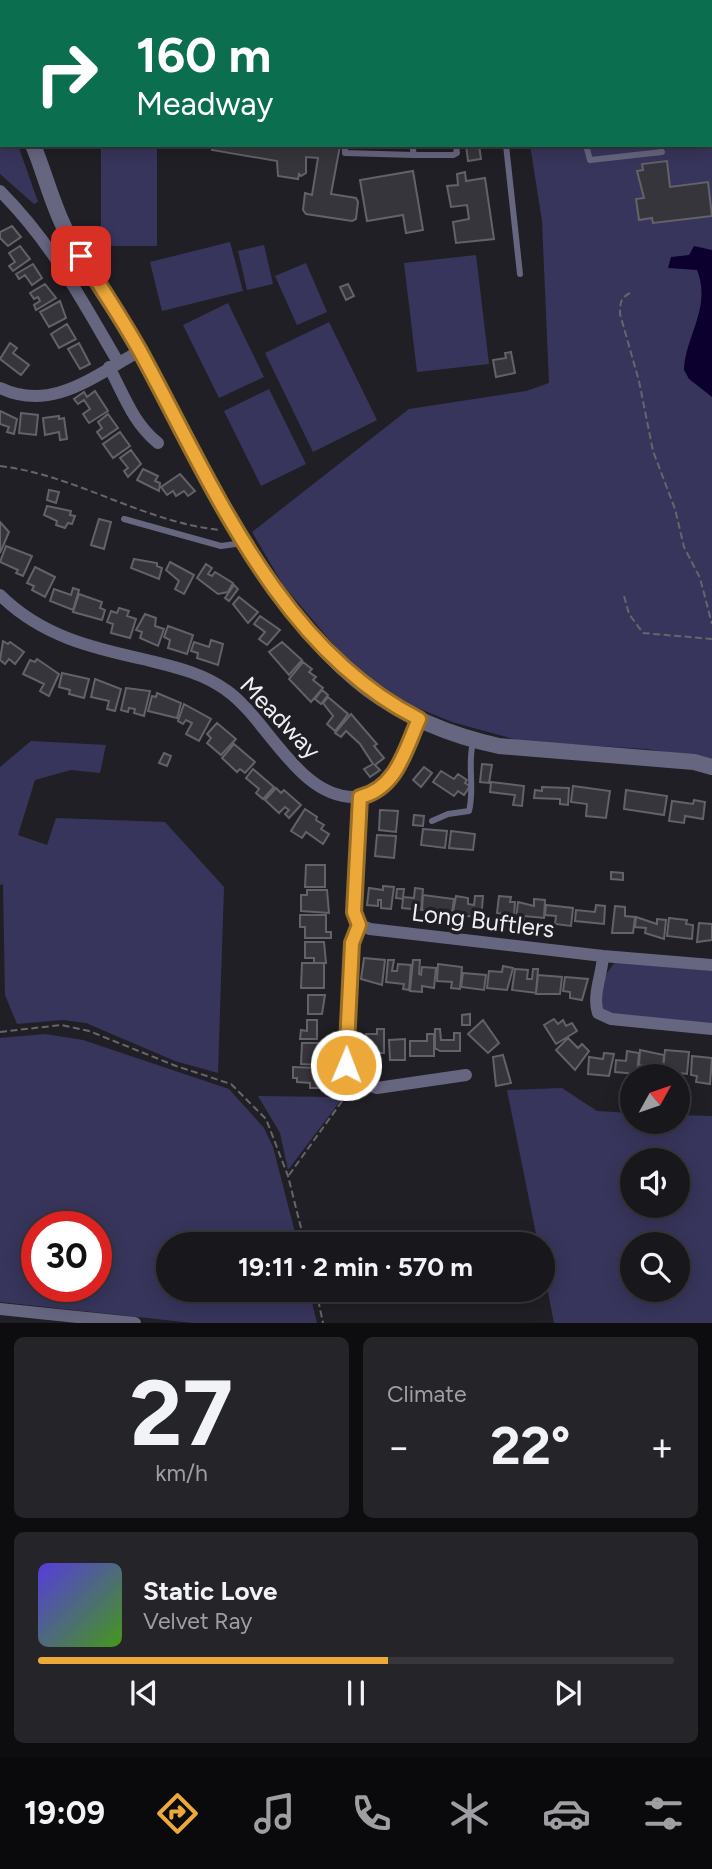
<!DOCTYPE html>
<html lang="en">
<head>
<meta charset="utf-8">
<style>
  :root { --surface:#18171c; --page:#252429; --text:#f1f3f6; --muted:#9f9fa3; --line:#36363b; --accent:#eca93a }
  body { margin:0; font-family:Figtree,sans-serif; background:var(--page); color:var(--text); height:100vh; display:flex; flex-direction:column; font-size:26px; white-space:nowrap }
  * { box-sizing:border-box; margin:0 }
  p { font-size:23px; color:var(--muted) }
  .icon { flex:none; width:38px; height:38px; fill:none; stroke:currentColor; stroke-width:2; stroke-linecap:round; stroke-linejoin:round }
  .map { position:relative; height:1323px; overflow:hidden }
  .drawer { display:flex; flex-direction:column; gap:14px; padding:14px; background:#0d0d0f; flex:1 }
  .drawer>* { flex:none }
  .hud { position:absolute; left:0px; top:0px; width:712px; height:147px; box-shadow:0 4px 18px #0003,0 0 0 2px var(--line); background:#0b6e4f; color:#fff; overflow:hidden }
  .needle { width:46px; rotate:50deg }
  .tools { position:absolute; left:620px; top:1064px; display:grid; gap:14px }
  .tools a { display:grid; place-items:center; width:70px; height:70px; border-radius:50%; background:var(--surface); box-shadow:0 4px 18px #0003,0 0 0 2px var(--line); font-size:35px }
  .speed { position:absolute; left:21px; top:1211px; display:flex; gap:14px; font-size:35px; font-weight:700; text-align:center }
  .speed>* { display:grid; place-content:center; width:91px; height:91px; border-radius:50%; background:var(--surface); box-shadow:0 4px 18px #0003,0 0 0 2px var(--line); line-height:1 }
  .speed .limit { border:10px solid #d22; background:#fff; color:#111 }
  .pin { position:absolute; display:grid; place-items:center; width:60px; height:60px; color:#fff; margin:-30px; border-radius:14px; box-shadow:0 4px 10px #0006 }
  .me { position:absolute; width:77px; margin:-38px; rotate:1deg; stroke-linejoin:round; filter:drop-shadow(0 0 5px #0008) }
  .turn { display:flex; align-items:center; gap:24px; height:147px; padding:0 21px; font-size:32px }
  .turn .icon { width:91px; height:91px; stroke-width:2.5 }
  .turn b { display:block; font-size:49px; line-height:60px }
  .big { font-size:52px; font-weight:700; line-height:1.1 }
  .drawer .card { flex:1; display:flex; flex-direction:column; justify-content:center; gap:10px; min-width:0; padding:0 24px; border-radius:10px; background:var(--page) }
  .drawer .dial { align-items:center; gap:0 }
  .dial b { font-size:91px; line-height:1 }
  .song { display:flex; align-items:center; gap:21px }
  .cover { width:84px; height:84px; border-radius:10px; background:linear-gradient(135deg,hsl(250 70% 55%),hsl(100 70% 35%)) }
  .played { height:7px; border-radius:4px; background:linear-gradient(90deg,var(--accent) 55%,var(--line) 55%) }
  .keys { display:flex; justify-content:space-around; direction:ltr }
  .heat { display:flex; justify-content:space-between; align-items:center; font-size:38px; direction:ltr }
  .drawer .tiles { flex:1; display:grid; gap:14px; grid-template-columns:1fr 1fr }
  .card:last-child { grid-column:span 2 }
  .trip { position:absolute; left:156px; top:1232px; width:399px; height:70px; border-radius:35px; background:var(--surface); box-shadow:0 4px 18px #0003,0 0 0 2px var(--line); font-weight:700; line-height:70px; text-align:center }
  .dock { display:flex; height:112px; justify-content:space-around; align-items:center; background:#0a090b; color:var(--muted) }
  .dock .icon { width:49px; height:49px }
  .dock .current { color:var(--accent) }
  .dock b { font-size:32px; color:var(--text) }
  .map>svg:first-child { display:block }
  .green { fill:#38355c; fill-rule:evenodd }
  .water { fill:#0c002f }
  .building { fill:#35353b; stroke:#626268; stroke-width:2 }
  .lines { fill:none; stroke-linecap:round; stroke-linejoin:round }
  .path { stroke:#65656a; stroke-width:2; stroke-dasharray:7 3.5; stroke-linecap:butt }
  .service { stroke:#676681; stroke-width:6 }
  .minor { stroke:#676681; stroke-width:12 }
  .tertiary { stroke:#676681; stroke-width:16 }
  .route-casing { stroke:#996e26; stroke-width:18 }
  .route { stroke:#eca93a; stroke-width:12 }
  .labels { text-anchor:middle; stroke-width:7; stroke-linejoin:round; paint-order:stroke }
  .street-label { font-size:24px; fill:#f0f0f4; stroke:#201f25 }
</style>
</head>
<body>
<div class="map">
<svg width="712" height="1323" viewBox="0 0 712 1323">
  <rect width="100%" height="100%" fill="#201f25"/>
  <path class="green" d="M204 0H712V759L646 749 521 741 452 722 391 697 356 671 283 585 252 532 409 409 526 391 549 383 542 221 530 145H710V2Z
    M0 105 2 145H18L38 202 34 204 0 174Z
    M101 147H157V246H101Z
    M230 242 243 291 162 311 150 262Z
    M264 245 273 284 247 290 238 251Z
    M476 255 489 364 417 372 404 263Z
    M306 263 327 312 297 325 275 276Z
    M228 303 264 377 219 398 183 325Z
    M329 322 377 420 313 452 265 353Z
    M269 389 306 464 261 486 224 411Z
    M31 741 106 745 100 773 71 770 35 780 18 835 47 845 56 818 165 822 224 887 218 1073 175 1061 86 1023 63 1020 17 1024 5 995 3 884 0 885V767Z
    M616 962 712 971V1024L612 1015 602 1008C598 993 604 972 616 962Z
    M45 1034 83 1040 229 1089 264 1128 273 1147 298 1244H168V1290H309L317 1323H193L0 1302V1038ZM37 1227H96V1286H37Z
    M338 1070H344L365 1090 362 1095 344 1096 288 1170 280 1133 258 1096 330 1097 332 1074Z
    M562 1088 597 1111 632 1113V1122H677V1115L712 1116V1323H554L543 1267 542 1244H538L507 1090ZM632 1160H677V1206H632ZM632 1244H677V1290H632Z"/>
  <path class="water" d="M694 246 712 250V397L689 379 684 370C685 336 712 308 697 270L668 268 671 257 689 255Z"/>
  <path class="building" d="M212 145H301L315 148 317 145 340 146 331 194 356 198 358 202 356 219 352 221 306 214 303 210 305 193 312 195 318 158 306 157V173L301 176 299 174 298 179 278 176 277 161 212 150Z
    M466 145H479L481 159 468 161Z
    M667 161 670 187 708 182 712 216 653 223 652 218 639 220 636 199 644 198 637 171 643 170 642 164Z
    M413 171 423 230 406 233 403 215 367 221 360 180Z
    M465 172 466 181 485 178 494 239 456 243 453 222 469 219 467 205 451 207 447 186 458 185 457 174Z
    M12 226 21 237 8 246 0 238V232Z
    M20 246 30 259 13 271 9 266 15 262 9 253Z
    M33 264 42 278 32 285 25 275 19 279 16 274Z
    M45 284 56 298 36 310 34 305 40 301 38 297 34 299 30 293Z
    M348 284 354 296 346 300 340 287Z
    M60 301 66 318 49 327 40 312Z
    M67 324 76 339 59 348 51 334Z
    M10 343 17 348 13 353 29 365 21 375 0 359Z
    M79 343 90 364 80 369 68 349Z
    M511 352 515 373 496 377 493 360 506 358 505 353Z
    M95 391 108 411 89 423 83 414 90 409 84 400 78 404 74 399 84 392 87 397Z
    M0 411 17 419 14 434 7 432 9 427 0 424Z
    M21 413 38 415 36 435 19 433Z
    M108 414 118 428 102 439 97 432 102 428 98 422Z
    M59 416V419L64 418 67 439 60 440 59 432 45 435 43 418Z
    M120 432 130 446 113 458 103 444Z
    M131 450 141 464 128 477 124 471 128 468 120 458Z
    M143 469 158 476 155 481 160 483 159 491 137 480Z
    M180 474 195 491 188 496 184 491 176 496 173 491 167 495 161 487Z
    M49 490 59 492 56 503 47 500Z
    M47 506 71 511 70 515 75 516 72 524 68 523 65 528 56 525 57 521 44 515Z
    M99 519 111 522 104 549 91 545Z
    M0 522 9 532 0 553Z
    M6 546 32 556 23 576 16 573 18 570 0 562Z
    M134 559 157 563V566L162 568 159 579 131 568Z
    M170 562 194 575 184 594 175 589 179 581 166 570Z
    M206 564 212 568 208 574 212 576 215 572 233 583 228 592 218 594 197 578Z
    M35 567 55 577 45 597 32 590 34 586 27 583Z
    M234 585 238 589 229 601 225 598Z
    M73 588 79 590 73 610 50 601 54 589 71 595Z
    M79 594 102 602 100 608 105 610 102 620 73 612Z
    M239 597 258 612 248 623 233 604Z
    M119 608 129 611 127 616 136 619 130 638 111 633 113 624 107 622 111 611 117 613Z
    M145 614 156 618 155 626 164 629 158 646 140 638 142 632 136 630Z
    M260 616 280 630 267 645 259 639 265 632 254 624Z
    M168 626 193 635 187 654 168 648 170 640 164 637Z
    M211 640 223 644 218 665 197 658 198 653 191 651 194 642 209 647Z
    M3 641 8 644 10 642 24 652 15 664 9 659 5 664 0 660Z
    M282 642 302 660 289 675 269 652Z
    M37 659 59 674 49 696 40 691 44 684 23 674 30 660 35 662Z
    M303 662 312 669 309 672 316 677 313 680 323 688 311 702 289 679Z
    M62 673 89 679 84 698 69 694 70 690 59 687Z
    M95 679 121 689 115 711 107 709 109 701 91 697Z
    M126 688 150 691 144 716 134 713 135 709 129 708 128 712 121 710Z
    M322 690 328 695 321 704 315 699Z
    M157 693 181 703 177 718 148 711 152 696 156 697Z
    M328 697 348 714 335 731 327 724 333 716 323 703Z
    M184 704 211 719 199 741 186 734 192 723 186 720 183 724 178 721Z
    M351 714 377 744 374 746 384 758 375 765 380 770 370 777 364 769 373 764 360 744 346 731 341 737 335 733Z
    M217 723 236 739 221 755 207 743 211 738 207 734Z
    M234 744 255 762 245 773 240 769 237 772 222 758Z
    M164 753 171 756 167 766 159 763Z
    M482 764 492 765 489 783 480 782Z
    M424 767 432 773 421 787 413 780Z
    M253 769 274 787 263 799 256 793 259 789 246 778Z
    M441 771 454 779 458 774 467 780 465 783 470 786 464 795 458 791 454 796 433 782Z
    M491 782 524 786 522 806 513 805 515 795 490 792Z
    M573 786 610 791 606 818 586 816 587 804 571 802Z
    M542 787 569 788 568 805 560 804V799L534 798 535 790 542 791Z
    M276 788 281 793 284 790 301 805 289 818 285 814 289 810 285 807 279 813 265 800Z
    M626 790 667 796 664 815 624 809Z
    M694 800 705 802 703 819 685 816 684 823 669 821 672 801 693 804Z
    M305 809 317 817 316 820 324 825 321 829 329 834 323 844 306 832 302 838 291 831Z
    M380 810 398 811 396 832 379 830Z
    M414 815 424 816 423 826 413 825Z
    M423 829 447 831 445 848 421 845Z
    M451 831 475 834 473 850 449 848Z
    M377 835 396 836 394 858 375 856Z
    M306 865H325V887H305Z
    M611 872 623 873V880L611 879Z
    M383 886 394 887 391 909 381 908V900H378V906L367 905 369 888 383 890Z
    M415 888 423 889 421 910 402 908 403 899 396 898 397 889H404L403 897 414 898Z
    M307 890H327L329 913 301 911V895H307Z
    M423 895 454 899 452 913 449 916 432 914 433 911 422 910Z
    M456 896 468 898V904L474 905 475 896H483L481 922 472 921 473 916 452 917Z
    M499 896 511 897 510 902H515L514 916 497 913Z
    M534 899 545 900 544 918 524 916V921L516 920 518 902 534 906Z
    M546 905 573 908 571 926 555 924 556 916 545 915Z
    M596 905 605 906 604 924 575 921 576 910 595 912Z
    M615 906 625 907V916L635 917 633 933H612Z
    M300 915H326V932H331V938H305V927H300Z
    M636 917 657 924V919L666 920 664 939 645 933 646 928 635 927Z
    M669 918 687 920 686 924 693 925 692 939 667 936Z
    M699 923 712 924V940L697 942Z
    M305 942H324L326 963H314V958H305Z
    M364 958 385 960 382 985 361 979Z
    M388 960H394L392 971H397L398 964 411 965 409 990 403 989 404 984 386 982Z
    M413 960H420L419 974 421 975 422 967 436 968 434 988 422 986V992L410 991Z
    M302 963H324V988H301Z
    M438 964 462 967 460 989 451 988 452 982 437 981Z
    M503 966 513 968 507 990 487 988 489 971 502 972Z
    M515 969 528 970 527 979H532L533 969H538L536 993 512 990Z
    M463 973 486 975 484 990 461 987Z
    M538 975 562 977 560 994H536Z
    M565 977 588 979 582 1000 570 998V992L563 991Z
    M308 995H325L322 1014H308Z
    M470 1014V1025H462V1015Z
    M554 1019 558 1024 563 1020 566 1026 572 1023 577 1031 556 1044 544 1025Z
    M307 1020H317V1039H300L301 1030 307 1031Z
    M483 1020 499 1043 488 1053 468 1034Z
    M377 1029H384V1053H367L366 1034H377Z
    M435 1029H440L441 1040H454V1033H460V1051H440L435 1048Z
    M427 1034H434V1056H410V1041H427Z
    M568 1038 578 1048 582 1044 589 1051 575 1070 556 1050Z
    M405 1039V1060H390L389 1040Z
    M302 1043H320L319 1065 301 1064Z
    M640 1050 664 1055 663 1067 639 1065Z
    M665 1050 689 1052 687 1074 663 1071Z
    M627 1051 639 1053 637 1074 615 1072 616 1060 626 1061Z
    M604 1053 614 1054 609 1076 588 1074 589 1057 603 1059Z
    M503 1055 511 1083 496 1086 493 1057Z
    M692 1056 712 1058 710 1084 696 1082 697 1076 691 1075Z
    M293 1067 317 1068V1078L324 1079V1088H310V1083L297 1082V1078H293Z"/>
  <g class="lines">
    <path class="path" d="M710 48 712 46
      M710 123 712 124
      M630 293C620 298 620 304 620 314L639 381 653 451 675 509 684 547 700 578 712 624
      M0 466C76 475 143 522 220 530
      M624 596 629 614 643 633 712 639
      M0 1032 61 1025 89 1031 176 1066 231 1084 266 1119 288 1176 305 1244
      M289 1175 345 1097 363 1096
      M316 1290 323 1323"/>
    <path class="service" d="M232 0 234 2
      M0 54 2 53
      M345 145V153L414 155 412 145
      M506 145 520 274
      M586 145 590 160 662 152
      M414 155H453L457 153 456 145
      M124 519 221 546 243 543
      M432 821 448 814 469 811C475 787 467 766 473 742"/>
    <path class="minor" d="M0 191C52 243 81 299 118 362
      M109 367C124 395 133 423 158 443
      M0 388C52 413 95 375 140 351
      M0 595C41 636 92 648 147 660 175 667 203 673 226 690 268 719 299 800 357 797 396 795 406 748 419 719
      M361 797 354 912 359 925 352 943 346 1065 357 1081 377 1088 466 1075
      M359 925 370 929 603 956 712 965
      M603 956C602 975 592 996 598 1013L611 1019 712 1029
      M0 1309 135 1323"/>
    <path class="tertiary" d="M0 75 2 79
      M33 145C46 176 53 209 70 239 91 278 119 313 140 352 198 458 270 616 368 689 406 717 453 736 499 746L694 762 712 767"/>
  </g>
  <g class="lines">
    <defs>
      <path id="route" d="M81 256C101 287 122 319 140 351 212 483 278 648 419 719 405 750 397 788 360 797L354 912 359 925 352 943 346 1065"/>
    </defs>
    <use href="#route" class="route-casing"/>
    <use href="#route" class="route"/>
  </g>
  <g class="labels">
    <g class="street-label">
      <text transform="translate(280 718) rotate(46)" y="8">Meadway</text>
      <text transform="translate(483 921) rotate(7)" y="8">Long Buftlers</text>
    </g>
  </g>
</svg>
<div class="tools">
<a><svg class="needle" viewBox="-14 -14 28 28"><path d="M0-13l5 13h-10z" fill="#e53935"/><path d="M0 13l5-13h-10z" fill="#9f9fa3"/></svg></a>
<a><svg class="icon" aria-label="sound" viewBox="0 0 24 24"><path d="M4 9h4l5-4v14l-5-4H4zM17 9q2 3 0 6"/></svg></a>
<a><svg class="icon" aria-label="search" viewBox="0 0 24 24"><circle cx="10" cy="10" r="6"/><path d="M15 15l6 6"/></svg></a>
</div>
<div class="speed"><div class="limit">30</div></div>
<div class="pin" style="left:81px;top:256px;background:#d93025"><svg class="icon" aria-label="arrive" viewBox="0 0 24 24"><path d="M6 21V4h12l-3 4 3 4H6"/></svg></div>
<svg class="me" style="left:346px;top:1065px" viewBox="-20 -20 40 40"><circle r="17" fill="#eca93a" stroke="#fff" stroke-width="3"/><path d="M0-11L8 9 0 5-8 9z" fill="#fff"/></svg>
<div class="trip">19:11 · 2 min · 570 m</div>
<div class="hud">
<div class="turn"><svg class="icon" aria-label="right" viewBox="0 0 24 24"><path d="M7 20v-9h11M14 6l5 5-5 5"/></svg><div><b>160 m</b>Meadway</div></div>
</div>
</div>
<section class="drawer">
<div class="tiles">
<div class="card dial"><b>27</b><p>km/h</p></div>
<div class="card"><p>Climate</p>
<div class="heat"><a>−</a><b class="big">22°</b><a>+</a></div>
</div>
<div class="card">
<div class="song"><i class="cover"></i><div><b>Static Love</b><p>Velvet Ray</p></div></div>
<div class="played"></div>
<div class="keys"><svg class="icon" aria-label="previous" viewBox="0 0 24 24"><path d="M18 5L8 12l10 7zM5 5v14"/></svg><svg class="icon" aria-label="pause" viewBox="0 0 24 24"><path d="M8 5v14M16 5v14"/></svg><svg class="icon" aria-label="next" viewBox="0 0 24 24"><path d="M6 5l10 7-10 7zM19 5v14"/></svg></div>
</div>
</div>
</section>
<nav class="dock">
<b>19:09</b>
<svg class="icon current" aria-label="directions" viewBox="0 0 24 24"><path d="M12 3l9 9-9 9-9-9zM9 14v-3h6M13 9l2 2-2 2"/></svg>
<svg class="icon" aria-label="music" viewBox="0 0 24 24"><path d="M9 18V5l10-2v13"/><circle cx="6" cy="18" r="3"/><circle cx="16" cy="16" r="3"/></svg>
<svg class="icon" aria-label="phone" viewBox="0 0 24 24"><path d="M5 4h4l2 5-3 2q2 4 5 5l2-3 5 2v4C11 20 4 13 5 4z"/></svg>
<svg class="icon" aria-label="climate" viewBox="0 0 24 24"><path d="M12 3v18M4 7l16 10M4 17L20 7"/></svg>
<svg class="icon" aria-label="car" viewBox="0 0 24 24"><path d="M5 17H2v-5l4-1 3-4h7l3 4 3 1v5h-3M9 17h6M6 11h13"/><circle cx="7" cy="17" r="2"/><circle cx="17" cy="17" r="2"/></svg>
<svg class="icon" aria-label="filters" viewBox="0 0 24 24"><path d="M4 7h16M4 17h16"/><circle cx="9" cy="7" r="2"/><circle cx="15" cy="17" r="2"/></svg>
</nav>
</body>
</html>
